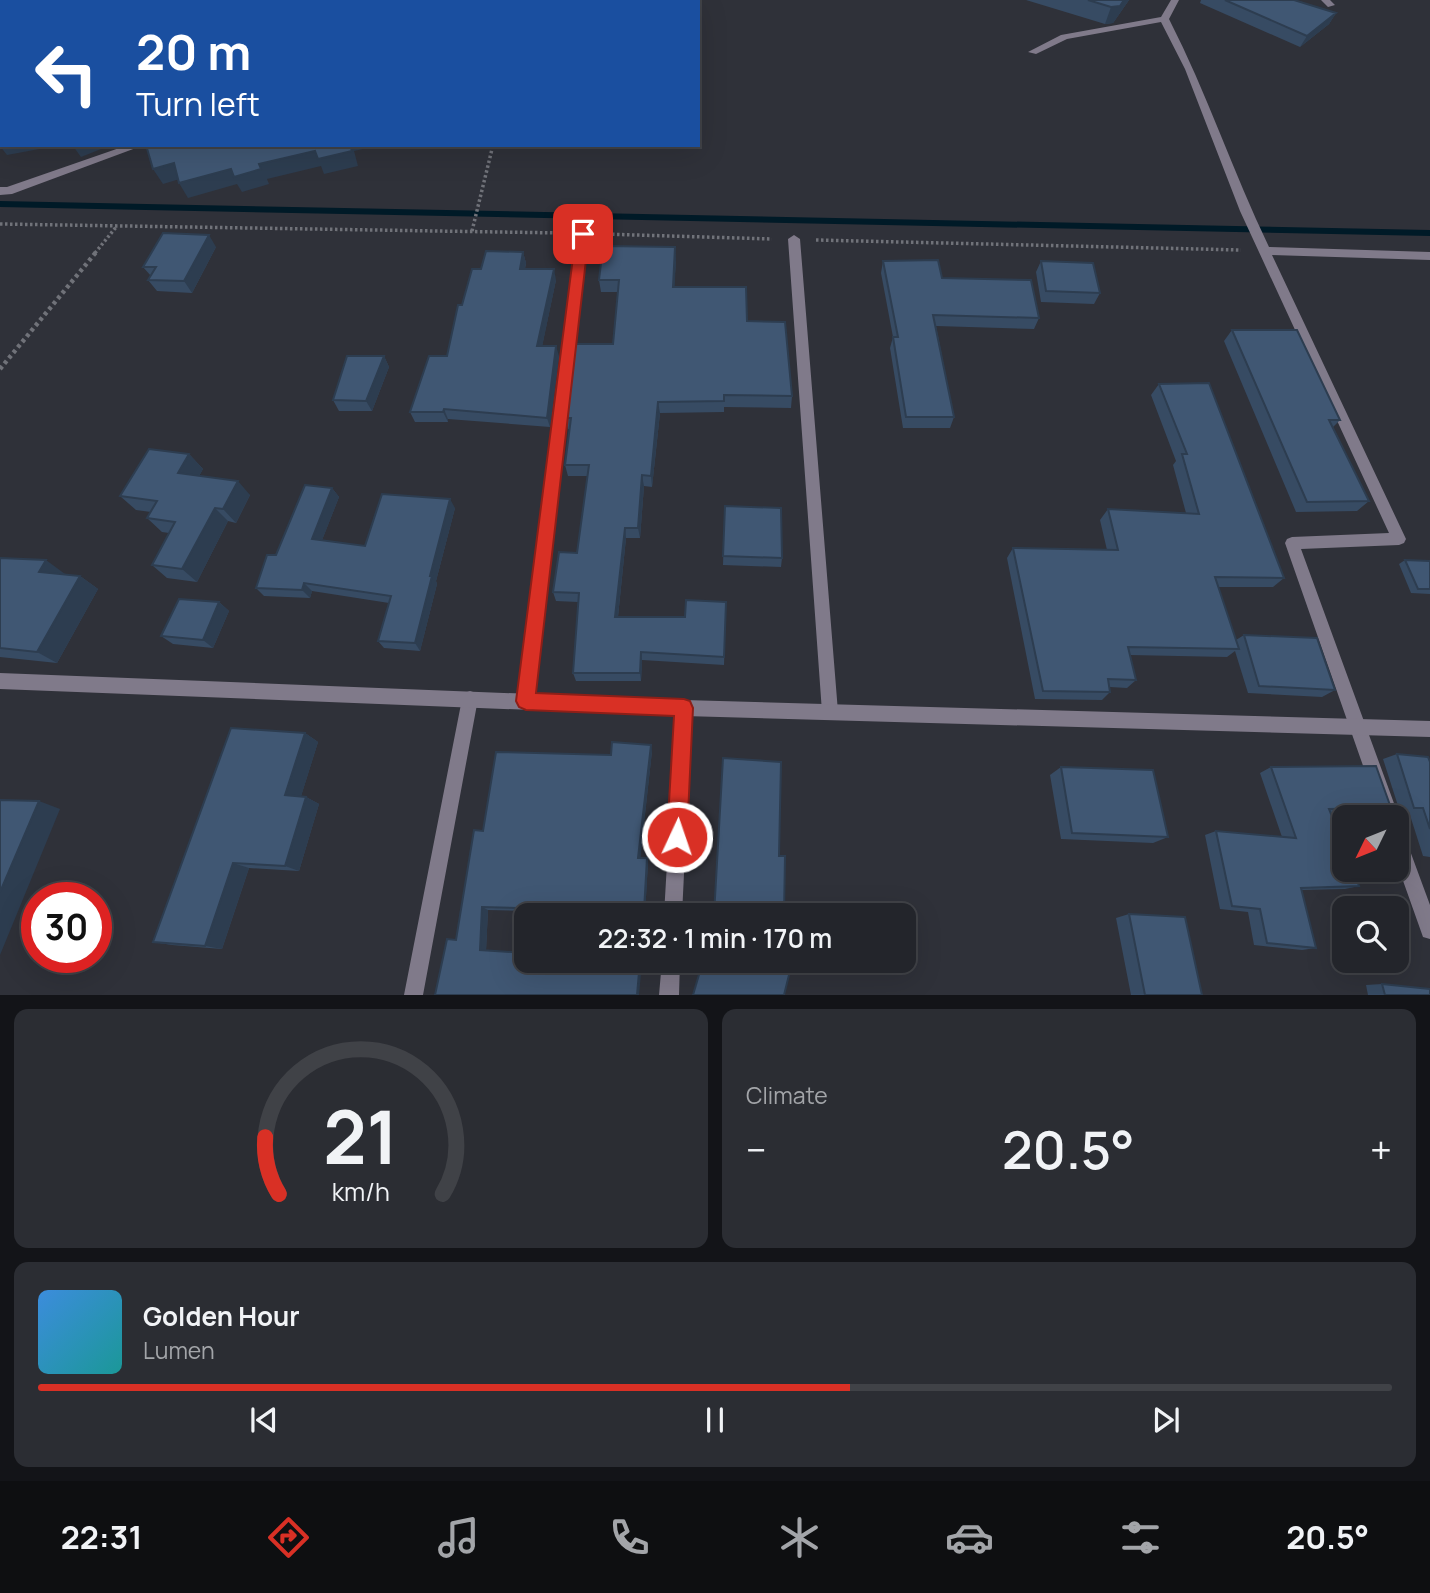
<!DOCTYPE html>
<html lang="en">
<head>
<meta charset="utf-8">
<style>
  :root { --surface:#23252b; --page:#2b2d33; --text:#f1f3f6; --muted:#a3a5a9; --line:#404247; --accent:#d93025 }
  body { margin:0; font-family:Manrope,sans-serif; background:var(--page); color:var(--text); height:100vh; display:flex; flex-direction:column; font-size:26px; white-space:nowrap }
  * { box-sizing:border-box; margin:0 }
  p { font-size:23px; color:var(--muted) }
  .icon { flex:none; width:38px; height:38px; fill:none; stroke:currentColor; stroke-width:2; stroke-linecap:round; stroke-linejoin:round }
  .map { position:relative; height:995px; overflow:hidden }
  .panel { display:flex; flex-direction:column; gap:14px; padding:14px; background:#131418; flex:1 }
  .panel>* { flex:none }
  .guide { position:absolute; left:0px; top:0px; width:700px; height:147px; box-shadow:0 7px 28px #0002,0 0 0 2px var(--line); background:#1a4fa0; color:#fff; overflow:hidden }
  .needle { width:46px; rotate:227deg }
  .tools { position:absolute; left:1332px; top:805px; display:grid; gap:14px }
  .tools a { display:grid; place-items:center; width:77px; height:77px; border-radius:14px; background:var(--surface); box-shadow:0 7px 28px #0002,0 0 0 2px var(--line); font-size:35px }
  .speed { position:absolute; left:21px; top:882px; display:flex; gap:14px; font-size:35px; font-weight:700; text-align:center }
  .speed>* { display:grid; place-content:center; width:91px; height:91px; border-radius:50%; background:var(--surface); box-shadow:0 7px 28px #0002,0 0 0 2px var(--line); line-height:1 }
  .speed .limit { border:10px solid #d22; background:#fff; color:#111 }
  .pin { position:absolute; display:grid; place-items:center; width:60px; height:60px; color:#fff; margin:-30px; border-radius:14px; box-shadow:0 4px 10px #0006 }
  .me { position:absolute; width:77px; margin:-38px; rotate:3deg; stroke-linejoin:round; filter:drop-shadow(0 0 5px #0008) }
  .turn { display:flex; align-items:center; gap:24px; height:147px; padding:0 21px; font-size:32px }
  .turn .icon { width:91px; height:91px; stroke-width:2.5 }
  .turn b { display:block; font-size:49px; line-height:60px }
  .big { font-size:52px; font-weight:600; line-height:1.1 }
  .panel .card { flex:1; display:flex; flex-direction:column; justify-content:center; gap:10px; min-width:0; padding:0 24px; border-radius:14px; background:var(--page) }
  .panel .dial { align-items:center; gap:0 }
  .dial svg { height:182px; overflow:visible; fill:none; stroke:var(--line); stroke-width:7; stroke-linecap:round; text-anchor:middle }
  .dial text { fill:var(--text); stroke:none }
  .song { display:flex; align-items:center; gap:21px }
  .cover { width:84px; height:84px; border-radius:10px; background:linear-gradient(135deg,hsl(210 70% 55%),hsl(180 70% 35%)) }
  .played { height:7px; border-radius:4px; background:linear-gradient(90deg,var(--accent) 60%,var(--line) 60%) }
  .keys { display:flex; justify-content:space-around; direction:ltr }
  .heat { display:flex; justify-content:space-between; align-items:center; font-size:38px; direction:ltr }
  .panel .tiles { flex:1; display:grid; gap:14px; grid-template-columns:1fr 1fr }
  .card:last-child { grid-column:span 2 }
  .trip { position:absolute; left:514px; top:903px; width:402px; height:70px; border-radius:14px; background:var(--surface); box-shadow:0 7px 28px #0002,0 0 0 2px var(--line); font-weight:600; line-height:70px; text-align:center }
  .menu { display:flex; height:112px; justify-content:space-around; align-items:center; background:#0e0f11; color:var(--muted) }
  .menu .icon { width:49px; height:49px }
  .menu .on { color:var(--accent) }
  .menu b { font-size:32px; color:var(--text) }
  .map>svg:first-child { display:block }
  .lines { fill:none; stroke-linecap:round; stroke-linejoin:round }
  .stream { fill:#001a27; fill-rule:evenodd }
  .path-far1 { stroke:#707279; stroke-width:3.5; stroke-dasharray:2.5 2.5; stroke-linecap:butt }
  .path { stroke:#707279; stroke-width:4.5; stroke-dasharray:3.5 3.5; stroke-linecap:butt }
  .minor { fill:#807a8a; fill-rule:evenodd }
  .tertiary { fill:#807a8a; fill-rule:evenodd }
  .wall { fill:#374b63 }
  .shaded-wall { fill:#2d3d50 }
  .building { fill:#405773; stroke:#2d3d50; stroke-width:2 }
  .route { fill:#d93025; stroke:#8d1f18; stroke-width:2 }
</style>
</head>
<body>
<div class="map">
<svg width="1430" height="995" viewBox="0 0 1430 995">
  <rect width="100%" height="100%" fill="#2f3139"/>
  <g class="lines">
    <path class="stream" d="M0 201 1430 230V236L0 207Z"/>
    <path class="path-far1" d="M0 224 562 233
      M472 231 493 145
      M602 234 772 239
      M816 240 1241 250
      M95 253 117 226"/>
    <path class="path" d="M0 369 97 251"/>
    <path class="minor" d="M476 0H488L475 2Z
      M1171 0H1179L1169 19C1207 93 1233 172 1269 247L1430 252V260L1272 255 1406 539 1404 543 1399 545 1301 549 1399 817 1396 822V817H1381L1285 543 1287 539 1292 537 1389 533 1240 211 1185 69 1161 22 1067 39 1036 54 1028 52 1061 35 1161 17Z
      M1321 0H1330L1335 5 1328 7Z
      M128 145H144L12 194 0 195V187H7Z
      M583 230 589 234 533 701 531 707 525 709 519 707 517 701 577 234Z
      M794 235 800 239 838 712 836 718 830 720 824 718 822 712 788 239Z
      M470 691 476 693 478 699 423 995H404L462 699 464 693Z
      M684 700 690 702 692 708 682 915H664L676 708 678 702Z
      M1396 826 1402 829 1430 905V939L1423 937 1396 861Z
      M662 961H680L679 995H659Z"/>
    <path class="tertiary" d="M20 0H29L19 2Z
      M2 28V36L0 37V29Z
      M0 673 684 700 1430 721V737L684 716 0 689Z"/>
  </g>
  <path class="wall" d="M1026 0H1129L1113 23 1105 24Z
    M1201 0H1294L1336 13 1329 24 1300 47 1200 3Z
    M216 247 192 293 157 291 148 280 151 276 143 267Z
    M523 252 526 263 525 269 556 280 542 346 559 356 550 427 448 419V422H415L410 412 447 356 462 305 481 269Z
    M676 260 674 287 747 321 792 396 791 408 724 407V412L660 413 652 487 644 486 640 538H626L618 617H685L726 602 724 665 642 660 641 681H576L573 673 578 602 556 601 553 592 577 553 588 476H568L565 465 570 429H568L566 418 613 344 618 292H601L599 280Z
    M883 261 942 278 1039 318 1034 329 936 326 954 417 950 428H903L890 348 893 337 881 273Z
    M1041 261 1100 293 1094 304 1041 302 1036 272Z
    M1232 330 1340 420 1333 427 1369 501 1357 511 1296 512 1224 341Z
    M384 356 389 367 372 411H339L333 400Z
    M1159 384 1284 578 1273 587H1218L1236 640 1244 635 1335 690 1322 697 1248 693 1235 651 1227 657 1130 655 1136 680 1127 688 1110 687V692L1102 700 1035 699 1007 558 1013 548 1107 550 1100 520 1108 509 1186 513 1173 465 1176 461 1151 395Z
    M189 454 203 469 199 476 250 495 236 523 228 521 197 582 167 578 152 565 169 533 162 532 147 518 151 512 136 510 120 496Z
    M332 488 339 497 322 540 365 546 455 508 436 581 437 584 420 651 384 648 378 641 389 603 312 591 310 598 264 596 256 588 276 555Z
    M725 506 782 558 781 567 723 565Z
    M0 558 65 574 64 575 80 576 98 589 57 663 0 657Z
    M1405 560 1430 561V594L1411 593 1399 564Z
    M219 602 229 611 213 648 173 644 161 636Z
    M305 733 318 742 301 796 306 797 319 804 299 871 249 868 222 949 172 945 153 942Z
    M652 751 640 858H647L648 862 645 914 488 910 486 950 642 962 435 995 456 940 483 831 611 755Z
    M1397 754 1430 762V857L1423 856 1409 812H1400L1383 759Z
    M1061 767 1168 837 1153 843 1061 839 1050 775Z
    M1271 767 1391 808 1377 813H1331L1359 886 1345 889 1301 890 1316 948 1302 950 1254 945 1248 912 1220 909 1205 835 1216 831 1282 837 1260 773Z
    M1129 914 1202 995H1131L1116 918Z
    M1382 984 1430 995H1368L1366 985Z"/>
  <path class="shaded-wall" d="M1124 0H1129L1113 23 1105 24 1111 7Z
    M1336 13 1329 24 1300 47 1307 36Z
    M0 143H2V145H61L7 155 0 146Z
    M74 145H111L81 157 73 146Z
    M350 145H376V146L354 151 358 166 324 174 321 166 267 179 269 184 242 192 237 184 188 198 179 183 231 169 259 164 315 151Z
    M174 163 183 178 163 184 153 169Z
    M209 235 216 247 192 293 184 281Z
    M675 247 676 260 674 299 673 287Z
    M523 252 526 263 522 280 520 269Z
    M554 269 556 280 540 357 537 346Z
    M556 346 559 356 550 427 547 418Z
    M384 356 389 367 372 411 366 401Z
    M658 402 660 413 652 487 651 476Z
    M444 409 448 419V422L443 412Z
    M189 454 203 469 192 488 178 473Z
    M642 475 644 486 640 538 638 528Z
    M238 481 250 495 236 523 223 509Z
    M332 488 339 497 319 548 312 539Z
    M450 499 455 508 436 581 437 584 420 651 415 643 430 576Z
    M215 508 228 521 197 582 182 569Z
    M625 528 626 538 617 626 615 617Z
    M46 560 65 574 58 585 39 572Z
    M80 576 98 589 57 663 37 652Z
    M304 583 312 591 310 598 302 590Z
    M219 602 229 611 213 648 203 640Z
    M641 652 642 660 641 681 640 673Z
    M305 733 318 742 299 803 285 795Z
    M651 745 652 751 640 862 638 858Z
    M306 797 319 804 299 871 285 866Z
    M39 801 60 809 0 955V892Z
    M647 858 648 862 645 914 644 911Z
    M233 863 249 868 222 949 205 946Z
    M482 907 488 910 486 952 480 950Z
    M640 961 642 962 639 995H637Z"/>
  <path class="building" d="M564 0H637L617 2H564Z
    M1088 0H1124L1120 6 1111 7Z
    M1225 0H1294L1336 13 1307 36Z
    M2 119V143H0V130Z
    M146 145H179V146L182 145H350L352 151 318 159 315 151 259 164 261 169 234 177 231 169 179 183 174 163 153 169Z
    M163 233 209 235 184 281 148 280 156 267H143Z
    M603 246 675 247 673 287H746L747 321 785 322 792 396 724 395V401L658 402 651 476 642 475 638 528H625L615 617H685L686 600 726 602 724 657 641 652 640 673H573L579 593 553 592 559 552 577 553 589 465H565L571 418H566L575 344H613L619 280H599Z
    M486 251 523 252 520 269H554L537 346H556L547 418 444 409 443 412H410L429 356H447L458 305H462L472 269H481Z
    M938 260 942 278 1031 280 1039 318 933 315 954 417H906L893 337H898L883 261Z
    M1041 261 1093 263 1100 293 1046 291Z
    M1232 330H1297L1340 420H1329L1369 501 1307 502Z
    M347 356H384L366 401 333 400Z
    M1209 383 1284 578 1215 577 1239 649 1128 647 1136 680 1108 679 1110 692 1043 691 1013 548 1118 550 1108 509 1199 514 1182 454H1187L1159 384Z
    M149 449 189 454 178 473 238 481 223 509 215 508 182 569 152 565 175 522 147 518 157 501 120 496Z
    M305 485 332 488 312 539 365 546 382 494 450 499 430 576H432L415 643 378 641 391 596 304 583 302 590 256 588 267 555H276Z
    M725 506 781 508 782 558 723 556Z
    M0 558 46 560 39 572 80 576 37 652 0 648Z
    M1405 560 1430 561V589H1418Z
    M179 599 219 602 203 640 161 636Z
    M1244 635 1317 638 1335 690 1259 686Z
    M231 728 305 733 285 795 306 797 285 866 233 863 205 946 153 942Z
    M612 742 651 745 638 858H647L644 911 482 907 480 950 527 953V961H640L637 995H435L447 939 456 940 474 830 483 831 496 752 611 755Z
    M1397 754 1428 757 1430 762V829L1423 808H1414Z
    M723 758 781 762 779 856H785L784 915H714Z
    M1376 766 1391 808 1329 809 1344 846V870H1353L1359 886 1301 888 1316 948 1267 943 1260 909 1232 906 1216 831 1296 838 1271 767Z
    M1061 767 1153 770 1168 837 1072 833Z
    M0 800 39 801 0 892Z
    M1129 914 1185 917 1202 995H1145Z
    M703 961H786L792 963 784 995H693Z
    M1382 984 1430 989V995H1385Z"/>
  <path class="route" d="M583 230 589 234 536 693 684 699 690 701 693 708 687 837 684 844 677 847 670 844 667 837 674 716 526 710 519 707 516 701 576 234Z"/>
</svg>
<div class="tools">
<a><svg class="needle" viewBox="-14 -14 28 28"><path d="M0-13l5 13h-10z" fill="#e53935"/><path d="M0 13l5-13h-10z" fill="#a3a5a9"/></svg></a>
<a><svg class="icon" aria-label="search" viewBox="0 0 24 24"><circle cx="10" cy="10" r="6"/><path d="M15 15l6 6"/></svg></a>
</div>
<div class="speed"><div class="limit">30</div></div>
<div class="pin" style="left:583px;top:234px;background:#d93025"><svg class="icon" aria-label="arrive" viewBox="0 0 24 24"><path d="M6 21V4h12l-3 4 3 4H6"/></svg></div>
<svg class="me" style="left:677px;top:837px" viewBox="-20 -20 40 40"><circle r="17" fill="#d93025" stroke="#fff" stroke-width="3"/><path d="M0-11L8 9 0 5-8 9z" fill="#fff"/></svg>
<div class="trip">22:32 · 1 min · 170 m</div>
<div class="guide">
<div class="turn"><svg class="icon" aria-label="left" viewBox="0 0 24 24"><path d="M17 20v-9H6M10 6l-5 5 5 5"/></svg><div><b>20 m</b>Turn left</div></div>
</div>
</div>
<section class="panel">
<div class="tiles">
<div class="card dial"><svg viewBox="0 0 100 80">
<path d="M14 69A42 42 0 1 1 86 69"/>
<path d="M14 69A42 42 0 0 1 8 44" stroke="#d93025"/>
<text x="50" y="56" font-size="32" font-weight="700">21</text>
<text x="50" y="72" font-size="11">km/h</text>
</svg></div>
<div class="card"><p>Climate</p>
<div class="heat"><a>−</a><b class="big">20.5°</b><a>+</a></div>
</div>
<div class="card">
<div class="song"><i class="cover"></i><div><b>Golden Hour</b><p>Lumen</p></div></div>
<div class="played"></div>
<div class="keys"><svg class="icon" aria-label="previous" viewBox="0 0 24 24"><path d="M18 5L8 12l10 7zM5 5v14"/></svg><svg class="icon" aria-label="pause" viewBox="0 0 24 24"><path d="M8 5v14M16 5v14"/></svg><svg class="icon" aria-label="next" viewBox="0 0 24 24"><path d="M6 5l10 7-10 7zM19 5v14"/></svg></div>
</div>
</div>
</section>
<nav class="menu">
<b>22:31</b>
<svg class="icon on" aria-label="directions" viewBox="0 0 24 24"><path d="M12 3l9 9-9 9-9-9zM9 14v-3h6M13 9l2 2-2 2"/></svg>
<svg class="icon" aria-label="music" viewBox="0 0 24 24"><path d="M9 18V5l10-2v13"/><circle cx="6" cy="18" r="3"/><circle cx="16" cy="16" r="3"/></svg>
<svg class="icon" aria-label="phone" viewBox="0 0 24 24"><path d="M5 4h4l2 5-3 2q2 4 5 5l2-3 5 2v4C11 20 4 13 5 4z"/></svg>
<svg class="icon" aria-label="climate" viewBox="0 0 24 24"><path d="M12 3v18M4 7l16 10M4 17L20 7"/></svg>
<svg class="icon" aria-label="car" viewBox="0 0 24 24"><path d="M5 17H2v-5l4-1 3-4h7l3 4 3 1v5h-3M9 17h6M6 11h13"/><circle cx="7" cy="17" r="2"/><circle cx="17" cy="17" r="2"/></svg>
<svg class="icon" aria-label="filters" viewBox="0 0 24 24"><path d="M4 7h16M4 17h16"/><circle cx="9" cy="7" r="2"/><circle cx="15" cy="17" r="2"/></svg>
<b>20.5°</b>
</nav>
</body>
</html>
